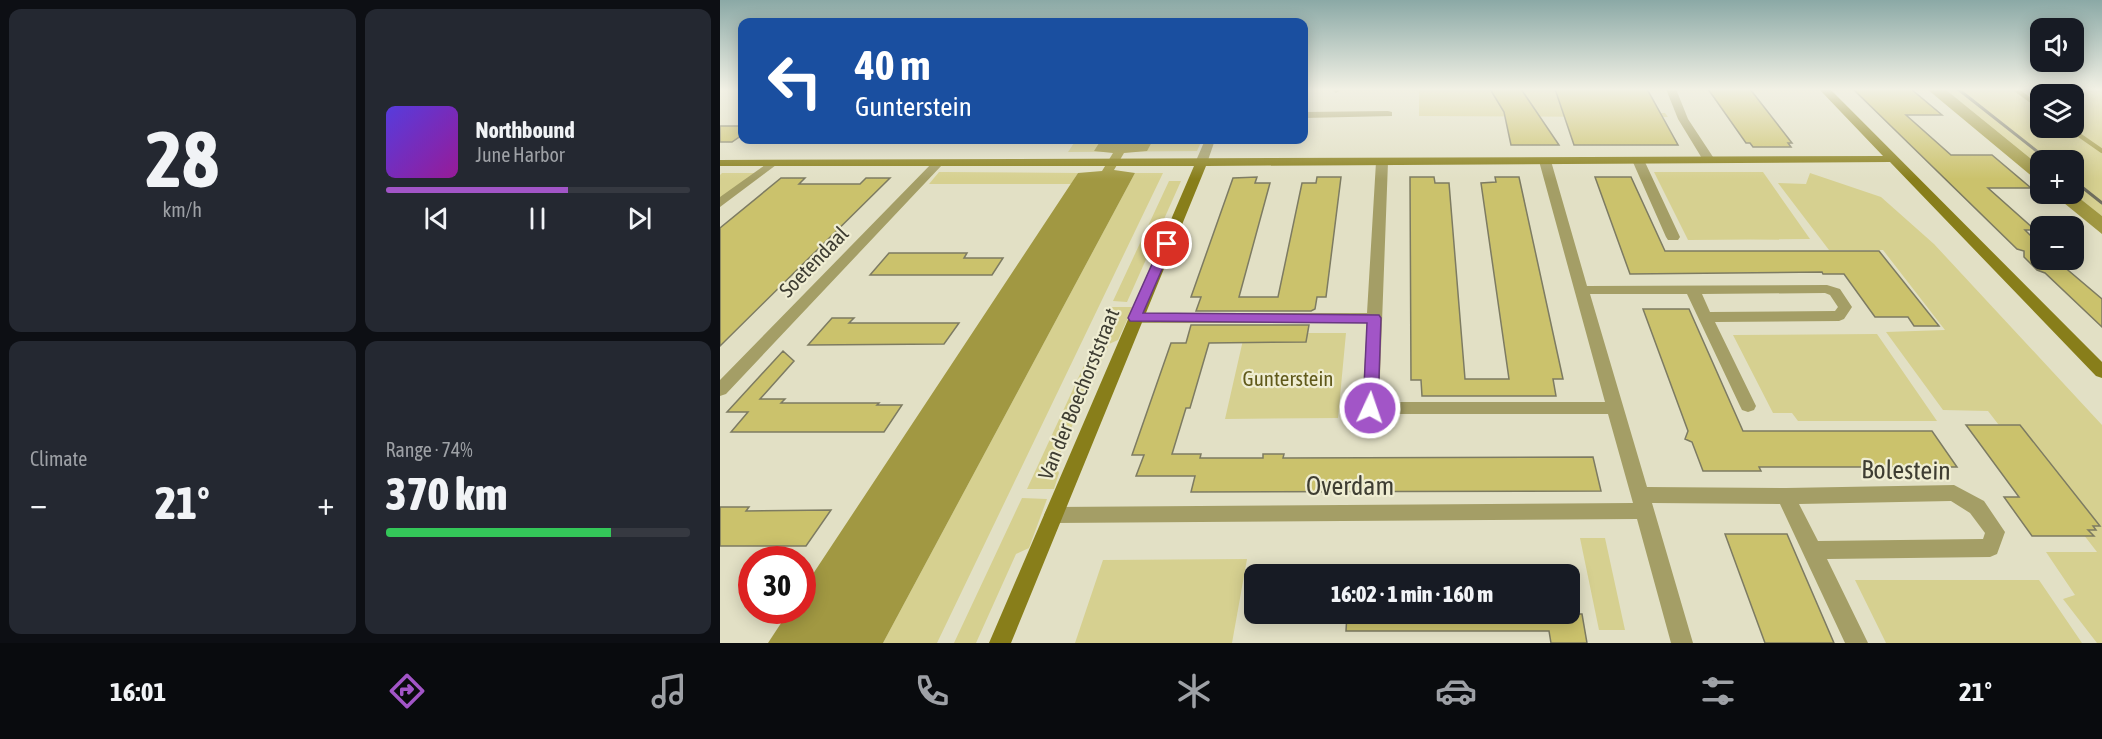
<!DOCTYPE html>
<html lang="en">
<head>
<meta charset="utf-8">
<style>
  :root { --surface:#171b24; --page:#242831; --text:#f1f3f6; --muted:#9ea1a6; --line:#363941; --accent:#a255c7 }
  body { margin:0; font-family:"Asap Condensed",sans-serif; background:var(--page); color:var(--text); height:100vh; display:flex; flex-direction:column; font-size:22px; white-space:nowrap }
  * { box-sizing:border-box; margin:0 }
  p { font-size:20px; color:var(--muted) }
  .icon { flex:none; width:33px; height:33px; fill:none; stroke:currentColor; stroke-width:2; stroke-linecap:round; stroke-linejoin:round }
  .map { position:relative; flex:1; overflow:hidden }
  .sheet { display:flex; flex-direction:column; gap:9px; padding:9px; background:#0d0f14; width:720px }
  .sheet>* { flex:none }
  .hud { position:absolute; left:18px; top:18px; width:570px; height:126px; border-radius:12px; box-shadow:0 3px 15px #0003; background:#1a4fa0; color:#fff; overflow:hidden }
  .fabs { position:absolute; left:1310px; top:18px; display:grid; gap:12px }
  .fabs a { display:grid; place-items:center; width:54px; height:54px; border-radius:12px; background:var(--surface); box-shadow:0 3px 15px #0003; font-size:30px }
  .speed { position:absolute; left:18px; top:546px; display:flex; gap:12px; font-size:30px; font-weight:700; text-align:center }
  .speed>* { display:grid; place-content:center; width:78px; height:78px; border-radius:50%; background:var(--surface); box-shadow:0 3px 15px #0003; line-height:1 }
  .speed .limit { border:9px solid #d22; background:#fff; color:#111 }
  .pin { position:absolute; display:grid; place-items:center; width:51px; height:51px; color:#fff; margin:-26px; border:3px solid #fff; border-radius:50%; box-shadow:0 2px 6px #0007 }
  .me { position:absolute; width:66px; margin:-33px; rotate:3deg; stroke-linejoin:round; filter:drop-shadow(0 0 4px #0008) }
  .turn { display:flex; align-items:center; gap:21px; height:126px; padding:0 18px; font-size:27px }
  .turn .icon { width:78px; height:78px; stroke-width:2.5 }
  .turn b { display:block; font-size:42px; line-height:51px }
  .big { font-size:45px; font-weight:800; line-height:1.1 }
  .sheet .widget { flex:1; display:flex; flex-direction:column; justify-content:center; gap:9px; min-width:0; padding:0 21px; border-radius:12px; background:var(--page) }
  .sheet .dial { align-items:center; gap:0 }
  .dial b { font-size:78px; line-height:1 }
  .song { display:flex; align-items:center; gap:18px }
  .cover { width:72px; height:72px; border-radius:9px; background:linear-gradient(135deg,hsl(250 70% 55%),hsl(300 70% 35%)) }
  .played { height:6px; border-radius:3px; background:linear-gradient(90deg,var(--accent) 60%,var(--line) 60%) }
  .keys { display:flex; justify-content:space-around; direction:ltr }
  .heat { display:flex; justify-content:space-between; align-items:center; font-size:33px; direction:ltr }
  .charge { height:9px; border-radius:4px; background:linear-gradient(90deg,#34c759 74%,var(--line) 0) }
  .sheet .tiles { flex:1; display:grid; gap:9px; grid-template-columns:repeat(2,1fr) }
  .trip { position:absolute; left:524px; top:564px; width:336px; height:60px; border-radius:12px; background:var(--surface); box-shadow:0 3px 15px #0003; font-weight:800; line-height:60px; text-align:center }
  .tabs { display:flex; height:96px; justify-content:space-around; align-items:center; background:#090b0e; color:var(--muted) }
  .tabs .icon { width:42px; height:42px }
  .tabs .on { color:var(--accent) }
  .tabs b { font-size:27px; color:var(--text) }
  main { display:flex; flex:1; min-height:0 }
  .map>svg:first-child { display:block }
  .green { fill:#d6d090; fill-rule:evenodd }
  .water { fill:#a19842 }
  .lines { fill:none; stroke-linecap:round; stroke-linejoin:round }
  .stream { stroke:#a19842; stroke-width:4.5 }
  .building { fill:#cbc26c; stroke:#7d7b62; stroke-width:1.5 }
  .street { fill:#a49e66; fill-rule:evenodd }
  .secondary { fill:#887e1a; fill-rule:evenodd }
  .rail { stroke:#706f5f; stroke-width:3 }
  .route { fill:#a255c7; stroke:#693781; stroke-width:1.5 }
  .labels { text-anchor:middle; stroke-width:4.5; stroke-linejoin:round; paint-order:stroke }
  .street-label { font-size:21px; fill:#3e3d32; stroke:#efedd2 }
  .park-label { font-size:21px; fill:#60591a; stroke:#efedd2 }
  .near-street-label { font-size:26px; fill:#3e3d32; stroke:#efedd2 }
</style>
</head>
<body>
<main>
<section class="sheet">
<div class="tiles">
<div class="widget dial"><b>28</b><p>km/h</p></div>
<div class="widget">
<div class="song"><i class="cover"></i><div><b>Northbound</b><p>June Harbor</p></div></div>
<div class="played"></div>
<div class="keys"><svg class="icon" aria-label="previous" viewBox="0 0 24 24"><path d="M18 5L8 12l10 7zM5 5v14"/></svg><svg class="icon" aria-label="pause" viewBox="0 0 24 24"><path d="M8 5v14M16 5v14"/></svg><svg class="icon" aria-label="next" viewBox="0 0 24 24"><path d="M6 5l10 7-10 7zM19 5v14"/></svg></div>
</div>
<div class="widget"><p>Climate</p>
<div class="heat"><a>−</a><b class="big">21°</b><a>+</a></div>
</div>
<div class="widget"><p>Range · 74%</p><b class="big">370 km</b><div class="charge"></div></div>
</div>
</section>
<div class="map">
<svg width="1382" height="643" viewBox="0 0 1382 643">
  <rect width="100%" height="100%" fill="#e2e0c5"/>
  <path class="green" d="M699 89H770L780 105 811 104 802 89H835L840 105 875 103 882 113H945L948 117 699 116Z
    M1225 89H1382V216L1353 193V160H1320V166ZM1320 94H1353V128H1320Z
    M356 140H482L477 151 348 152Z
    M219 172H224L358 173 351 184H209Z
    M934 172H1043L1090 239 968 240Z
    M2 173H35L0 202V175Z
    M415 173H443L217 643H163Z
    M1090 173 1161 197 1214 244 1382 425V643H1377L1343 599 1355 595 1326 552H1377L1268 411 1223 410 1166 332 1225 330 1163 250H1109L1058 183 1086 184Z
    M449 181H461L407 302 393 301Z
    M391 307H413L398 340 389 344 335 464 339 473 334 489H307Z
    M584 333H626L618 418 505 419 523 340Z
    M1157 334 1217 421H1078L1072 413H1053L1013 335Z
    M302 498 327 499 309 548 296 554 256 643H234Z
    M860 538H885L905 630H879Z
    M527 559 512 643H355L383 560Z
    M1135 580H1319L1362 643H1166Z"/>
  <path class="water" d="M1207 89H1225L1320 166V183Z
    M381 140H433L427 151 404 153 394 170 415 173 163 643H48L69 611 82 610 83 589 358 173 382 171 393 153 374 151Z
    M1353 193 1382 216V234L1333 194Z"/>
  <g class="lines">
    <path class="stream" d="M1295 89 1320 107
      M1349 128 1382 151"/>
  </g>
  <path class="building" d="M770 89H801L839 145H791L784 112Z
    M835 89H927L958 145H854Z
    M988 89H1030L1072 143H1068L1071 147H1033L1030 143H1026Z
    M1133 89H1191L1222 115H1186L1231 155H1272L1311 188H1268L1315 230H1305L1320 245V260H1336L1382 299V327L1325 273 1317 270 1304 257V251L1297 249Z
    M0 126H22V135L12 142H0Z
    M537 177 535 183H550L519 297H558L582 183H596L597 177H621L606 297H597L595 309 591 311H476L481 297H471L513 178Z
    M690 177H714L715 183H729L745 379H789L761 183 776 182 775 177H799L843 379H833L836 396H702L701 380H691Z
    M875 177H911L945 251H1159L1219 326H1194L1188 317H1155L1124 274H1103L1102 272 910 274Z
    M61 178H85L79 184H140L146 178H170L0 346V228Z
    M169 253H247L244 258H283L272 275H150Z
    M923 309H969L1023 431H1212L1237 467H1039L1041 471H983L972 442 965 439 968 431Z
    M112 318H134L129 323H239L224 344 88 345Z
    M471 325H589L586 342 489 343 470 408H466L452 454H481L480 458H543V454H564L563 458 873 457 881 491 471 492 475 476H416L424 455H412L451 343H466Z
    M63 351 74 361 40 399H65L61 403H159L157 405H182L164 432H11L28 412H7Z
    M1246 425H1300L1380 526H1373L1376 530H1368L1374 536H1312L1284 497H1299Z
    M0 507H29L26 511 111 510 86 546H0Z
    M1005 534H1067L1114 643H1045Z
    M627 614H862L867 643H831L829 631H626Z"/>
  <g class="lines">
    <path class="street" d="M611 89H621V90L616 93Z
      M946 89H956L968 119 995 160 993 162 989 163 983 160 958 119Z
      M668 111 672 112V116L584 118V112Z
      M485 140H495L487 163 481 166 475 163Z
      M918 157 924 160 960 237 958 240H948L946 237 912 160Z
      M825 158 831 161 867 286 1107 285 1120 289 1132 307 1124 319 1119 321 995 322 1036 406 1034 410 1028 412 1022 410 1020 406 967 294H870L927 487 1066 488 1234 485 1264 501 1285 532 1277 554 1270 557 1107 559 1148 643H1125L1060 504 932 503 973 643H951L917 519 334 523 327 521 324 515 327 509 334 507 913 503 888 414H650L644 412 642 408 647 323H415L408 318 415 313H647L656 162 662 159 668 162 659 402H885L819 161ZM1105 293 1110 295 1118 307 1115 311 990 312 982 294ZM1231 501 1250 513 1265 533 1263 539 1098 541 1079 504Z
      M52 160 56 161V165L0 207V197Z
      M218 160 222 161V165L6 394 0 396V380L214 161Z"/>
    <path class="secondary" d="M1099 89H1110L1382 362V378L1376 376 1170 162 486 166 291 643H269L474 166H0V160L1163 156Z"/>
    <path class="rail" d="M1238 89 1328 160
      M1353 180 1382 203"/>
  </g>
  <linearGradient id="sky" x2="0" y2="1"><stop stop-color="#8ba9a6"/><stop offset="0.5" stop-color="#f2f1e5"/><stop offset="1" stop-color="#f2f1e5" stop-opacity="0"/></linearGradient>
  <rect width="1382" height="179" fill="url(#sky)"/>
  <path class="route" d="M447 240 453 244 423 313 659 315 661 318 658 408 656 412H645L643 408 647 323 410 321 408 318 441 244Z"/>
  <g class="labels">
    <g class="street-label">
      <text transform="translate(94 262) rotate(-46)" y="7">Soetendaal</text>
      <text transform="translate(359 394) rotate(-68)" y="7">Van der Boechorststraat</text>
    </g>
    <g class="park-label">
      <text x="568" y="386">Gunterstein</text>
    </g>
    <g class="near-street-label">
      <text transform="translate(1186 470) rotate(1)" y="9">Bolestein</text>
      <text x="630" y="495">Overdam</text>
    </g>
  </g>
</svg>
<div class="fabs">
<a><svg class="icon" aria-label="sound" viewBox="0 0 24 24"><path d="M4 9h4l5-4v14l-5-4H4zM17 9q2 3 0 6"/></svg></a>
<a><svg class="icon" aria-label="layers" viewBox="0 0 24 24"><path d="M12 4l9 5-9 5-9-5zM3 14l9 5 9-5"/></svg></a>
<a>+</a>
<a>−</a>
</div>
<div class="speed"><div class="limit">30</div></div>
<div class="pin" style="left:447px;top:244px;background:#d93025"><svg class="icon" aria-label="arrive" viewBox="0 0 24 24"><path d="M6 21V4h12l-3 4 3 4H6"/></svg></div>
<svg class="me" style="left:650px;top:408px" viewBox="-20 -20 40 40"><circle r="17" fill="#a255c7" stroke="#fff" stroke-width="3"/><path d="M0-11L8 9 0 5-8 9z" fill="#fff"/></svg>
<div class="trip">16:02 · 1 min · 160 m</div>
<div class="hud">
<div class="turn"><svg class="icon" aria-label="left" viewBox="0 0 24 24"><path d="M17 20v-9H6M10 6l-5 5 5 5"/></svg><div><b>40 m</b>Gunterstein</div></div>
</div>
</div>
</main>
<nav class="tabs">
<b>16:01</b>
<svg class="icon on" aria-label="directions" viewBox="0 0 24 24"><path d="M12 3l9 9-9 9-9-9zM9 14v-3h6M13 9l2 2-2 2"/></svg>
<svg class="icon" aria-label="music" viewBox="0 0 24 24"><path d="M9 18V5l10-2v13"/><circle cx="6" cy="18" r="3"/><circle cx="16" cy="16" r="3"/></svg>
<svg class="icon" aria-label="phone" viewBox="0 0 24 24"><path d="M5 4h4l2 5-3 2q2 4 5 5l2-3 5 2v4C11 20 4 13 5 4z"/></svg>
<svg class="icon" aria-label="climate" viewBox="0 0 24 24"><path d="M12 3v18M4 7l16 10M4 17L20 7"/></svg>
<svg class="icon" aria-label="car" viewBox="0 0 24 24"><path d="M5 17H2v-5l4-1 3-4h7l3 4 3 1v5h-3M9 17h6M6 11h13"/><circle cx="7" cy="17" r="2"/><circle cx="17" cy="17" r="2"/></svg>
<svg class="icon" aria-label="filters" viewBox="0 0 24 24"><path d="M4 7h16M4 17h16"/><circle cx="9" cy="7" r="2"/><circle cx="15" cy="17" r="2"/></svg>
<b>21°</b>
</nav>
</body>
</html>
